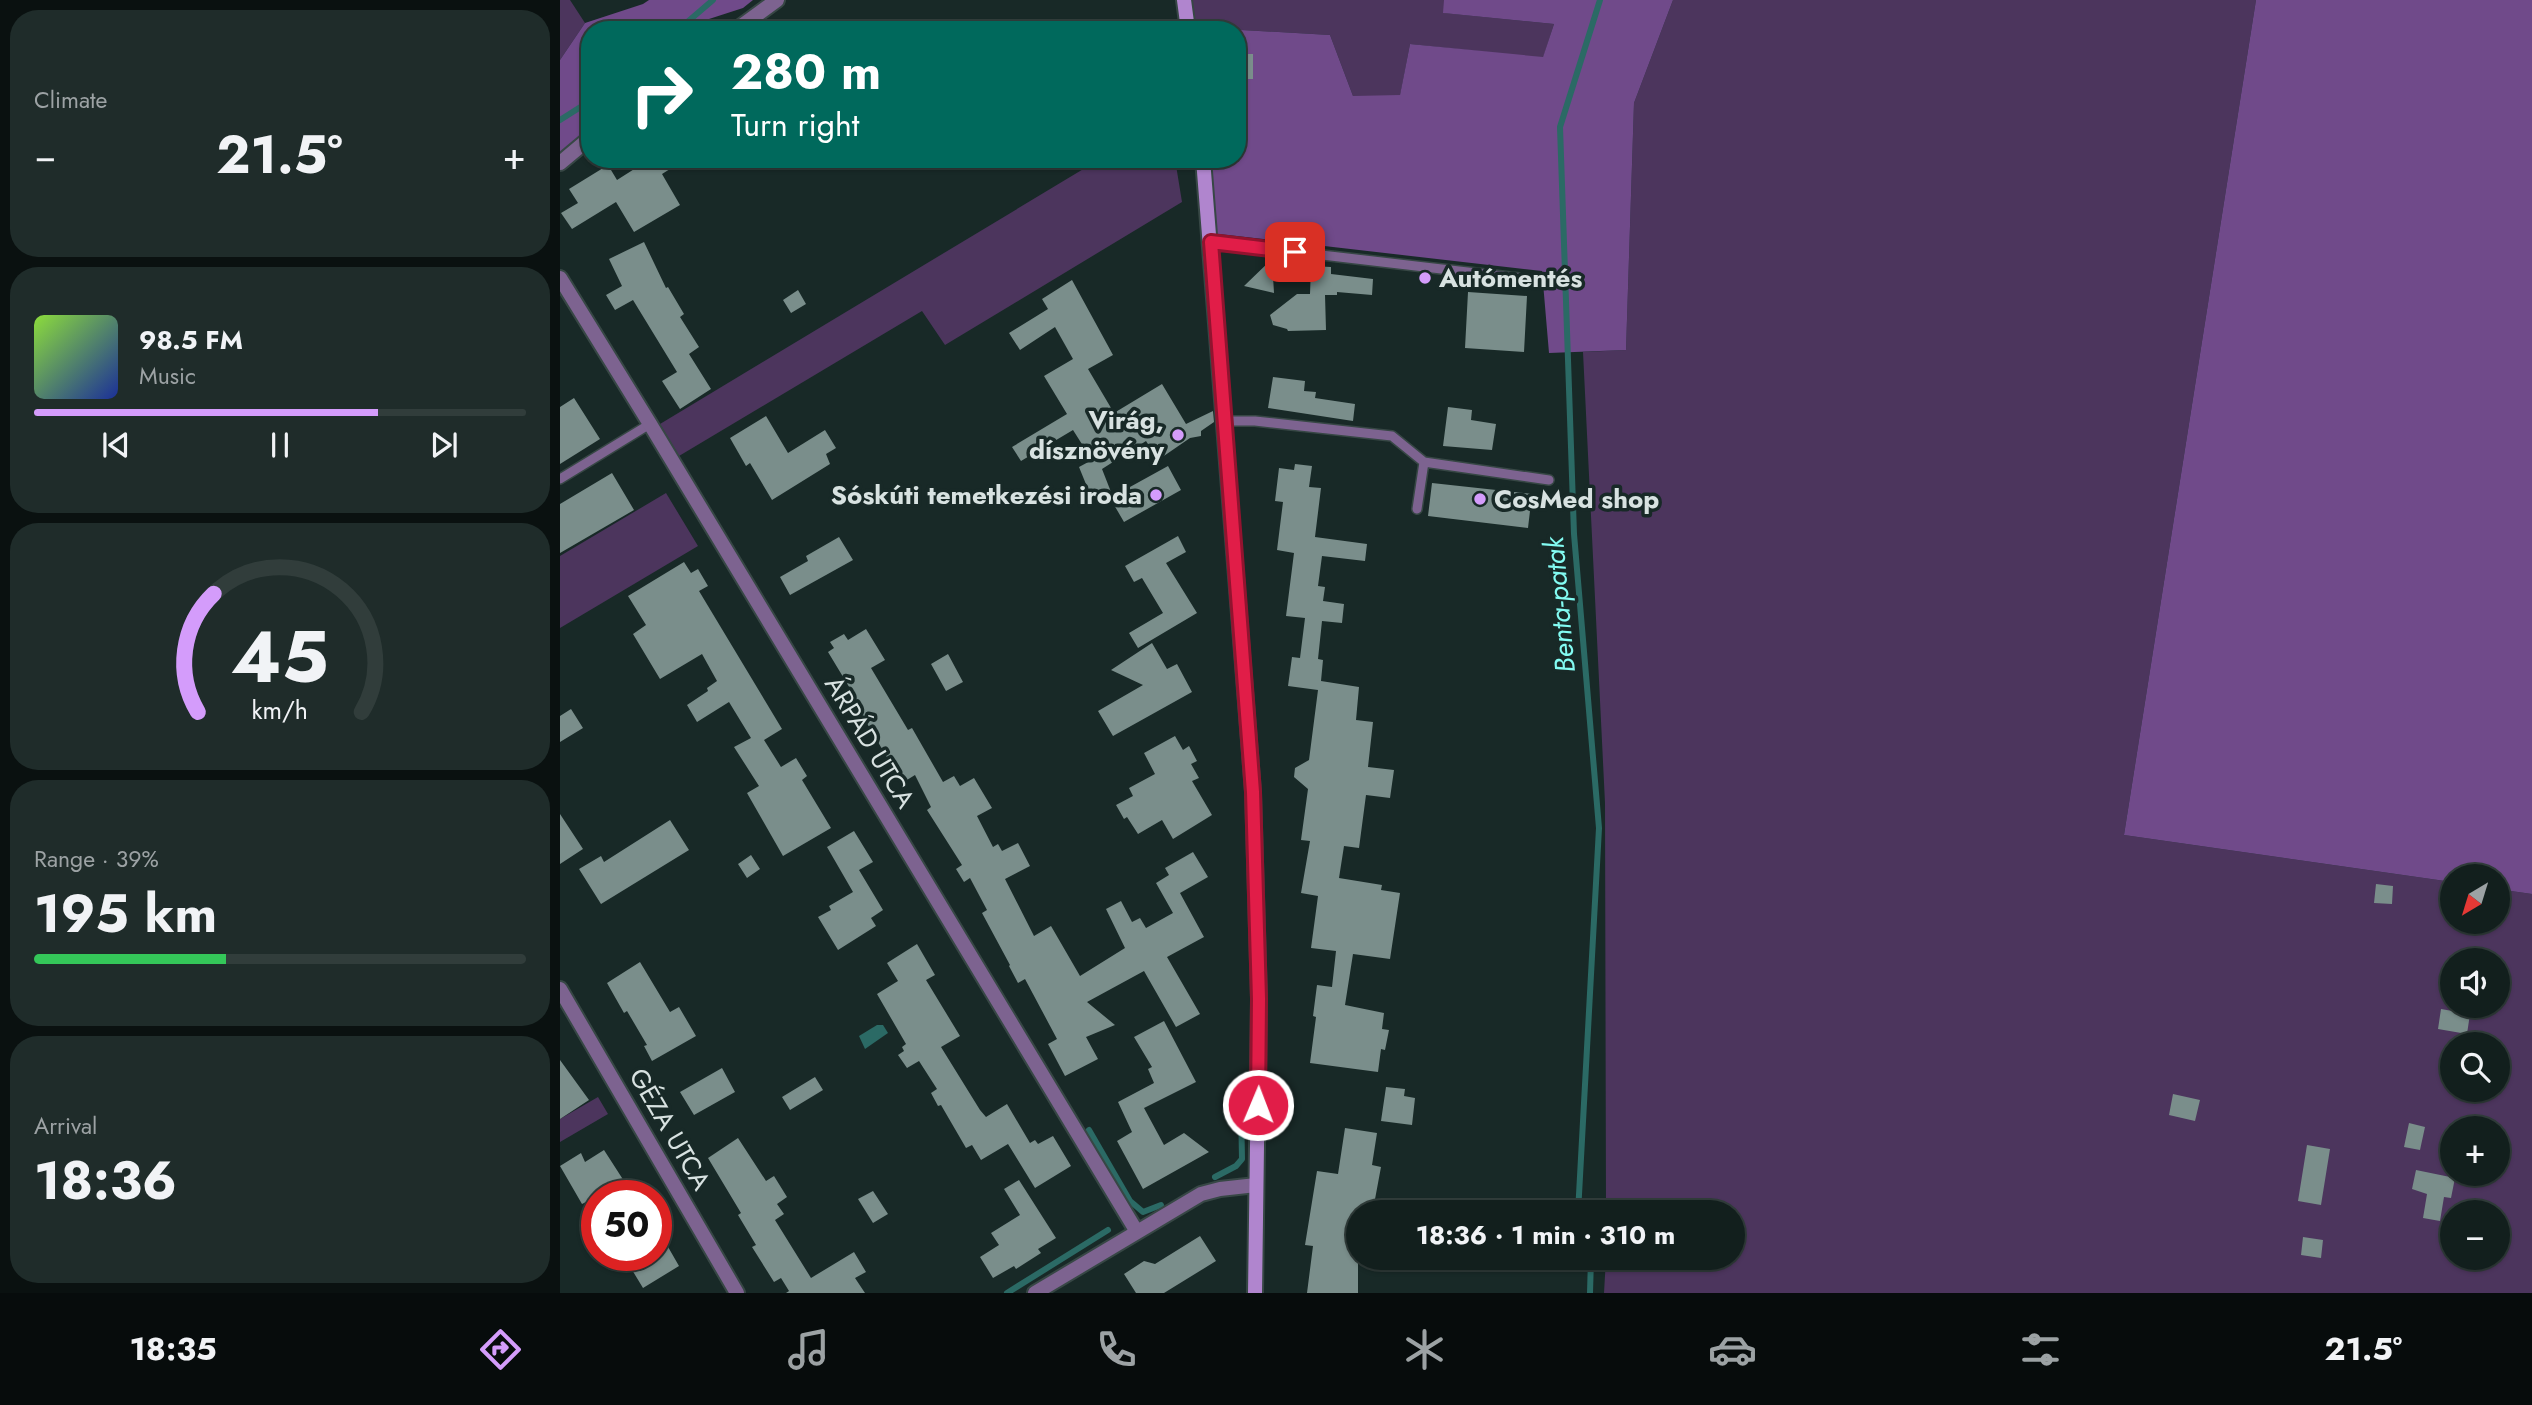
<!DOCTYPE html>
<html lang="en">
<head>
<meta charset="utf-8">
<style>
  :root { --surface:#121f1d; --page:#1f2c2a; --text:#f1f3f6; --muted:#9ca2a4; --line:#313d3b; --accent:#d49cfb }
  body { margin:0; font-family:Jost,sans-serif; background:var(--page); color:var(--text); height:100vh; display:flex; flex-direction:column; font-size:26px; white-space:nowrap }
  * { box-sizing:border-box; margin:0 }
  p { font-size:23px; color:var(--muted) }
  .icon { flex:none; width:38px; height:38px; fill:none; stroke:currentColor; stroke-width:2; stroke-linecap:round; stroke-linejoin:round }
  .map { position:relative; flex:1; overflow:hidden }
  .side { display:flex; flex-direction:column; gap:10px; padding:10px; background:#0a1110; width:560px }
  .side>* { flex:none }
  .hud { position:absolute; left:21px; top:21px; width:665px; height:147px; border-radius:28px; box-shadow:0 2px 5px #0004,0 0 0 2px var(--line); background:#00695c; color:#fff; overflow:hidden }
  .needle { width:46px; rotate:218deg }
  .buttons { position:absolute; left:1880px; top:864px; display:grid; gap:14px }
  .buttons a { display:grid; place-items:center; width:70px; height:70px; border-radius:50%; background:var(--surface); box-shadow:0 2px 5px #0004,0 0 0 2px var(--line); font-size:35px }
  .speed { position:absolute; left:21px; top:1180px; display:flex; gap:14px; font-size:35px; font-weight:700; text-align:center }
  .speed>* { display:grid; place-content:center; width:91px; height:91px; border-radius:50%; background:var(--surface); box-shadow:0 2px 5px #0004,0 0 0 2px var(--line); line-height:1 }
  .speed .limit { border:10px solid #d22; background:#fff; color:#111 }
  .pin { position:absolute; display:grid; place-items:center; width:60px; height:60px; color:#fff; margin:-30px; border-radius:14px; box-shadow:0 4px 10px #0006 }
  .me { position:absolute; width:77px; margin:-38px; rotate:1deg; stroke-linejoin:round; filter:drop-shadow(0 0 5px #0008) }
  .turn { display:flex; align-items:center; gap:24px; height:147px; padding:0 35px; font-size:32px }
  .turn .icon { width:91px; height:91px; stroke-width:2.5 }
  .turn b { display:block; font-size:49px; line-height:60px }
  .big { font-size:52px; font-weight:700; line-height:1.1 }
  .side .widget { flex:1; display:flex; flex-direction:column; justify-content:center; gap:10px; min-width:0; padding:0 24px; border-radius:28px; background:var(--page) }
  .side .dial { align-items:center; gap:0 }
  .dial svg { height:182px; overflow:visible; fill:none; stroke:var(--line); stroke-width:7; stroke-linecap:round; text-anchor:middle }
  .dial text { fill:var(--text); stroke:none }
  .song { display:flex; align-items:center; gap:21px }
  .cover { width:84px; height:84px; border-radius:10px; background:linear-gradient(135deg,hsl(90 70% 55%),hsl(230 70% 35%)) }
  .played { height:7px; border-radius:4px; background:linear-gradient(90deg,var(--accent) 70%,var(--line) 70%) }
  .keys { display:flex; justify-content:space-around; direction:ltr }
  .heat { display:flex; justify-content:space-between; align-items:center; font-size:38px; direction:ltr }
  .charge { height:10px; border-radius:5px; background:linear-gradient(90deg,#34c759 39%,var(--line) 0) }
  .trip { position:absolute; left:786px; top:1200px; width:399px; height:70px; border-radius:35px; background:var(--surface); box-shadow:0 2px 5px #0004,0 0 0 2px var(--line); font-weight:700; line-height:70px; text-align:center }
  .tab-bar { display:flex; height:112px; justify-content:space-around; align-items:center; background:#070c0c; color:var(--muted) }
  .tab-bar .icon { width:49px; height:49px }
  .tab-bar .selected { color:var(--accent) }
  .tab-bar b { font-size:32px; color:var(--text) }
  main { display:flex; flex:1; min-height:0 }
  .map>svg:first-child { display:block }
  .green { fill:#4c355d; fill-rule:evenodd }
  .forest { fill:#704a8a }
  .water { fill:#2b6a65 }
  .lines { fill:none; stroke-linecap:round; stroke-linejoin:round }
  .stream { stroke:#2b6a65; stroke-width:6 }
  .building { fill:#7a8e8b }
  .service-casing { stroke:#374745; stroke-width:12 }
  .minor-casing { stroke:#374745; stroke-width:18 }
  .secondary-casing { stroke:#374745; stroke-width:18 }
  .service { stroke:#7d6390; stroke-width:9 }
  .minor { stroke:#7d6390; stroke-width:14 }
  .secondary { stroke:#b085ce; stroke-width:14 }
  .route-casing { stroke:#92132f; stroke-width:18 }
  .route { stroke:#e11d48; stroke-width:12 }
  .poi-dot { fill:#d49cfb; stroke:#182927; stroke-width:2.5 }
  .labels { text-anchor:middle; stroke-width:7; stroke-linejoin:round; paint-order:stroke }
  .poi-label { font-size:26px; font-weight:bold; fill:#d8e2e1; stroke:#182927; text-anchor:start }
  .street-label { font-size:26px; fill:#d8e2e1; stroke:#182927 }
  .water-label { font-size:28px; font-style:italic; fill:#83fbf2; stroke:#182927 }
</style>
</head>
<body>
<main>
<section class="side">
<div class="widget"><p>Climate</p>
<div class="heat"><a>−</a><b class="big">21.5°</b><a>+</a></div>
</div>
<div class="widget">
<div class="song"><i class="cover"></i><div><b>98.5 FM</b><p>Music</p></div></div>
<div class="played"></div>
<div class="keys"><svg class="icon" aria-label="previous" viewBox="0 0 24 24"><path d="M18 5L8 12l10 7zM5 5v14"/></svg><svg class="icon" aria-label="pause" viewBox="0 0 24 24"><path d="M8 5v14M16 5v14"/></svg><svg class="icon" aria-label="next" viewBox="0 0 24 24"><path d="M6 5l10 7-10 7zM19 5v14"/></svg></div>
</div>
<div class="widget dial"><svg viewBox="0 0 100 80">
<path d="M14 69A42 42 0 1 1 86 69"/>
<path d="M14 69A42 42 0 0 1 21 17" stroke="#d49cfb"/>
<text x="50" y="56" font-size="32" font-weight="700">45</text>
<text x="50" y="72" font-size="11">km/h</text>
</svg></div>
<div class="widget"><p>Range · 39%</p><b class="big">195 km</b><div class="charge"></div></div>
<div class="widget"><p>Arrival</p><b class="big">18:36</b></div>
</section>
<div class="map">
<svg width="1972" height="1293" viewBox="0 0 1972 1293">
  <rect width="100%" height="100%" fill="#182927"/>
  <path class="green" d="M0 0H10L25 23 0 60Z
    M624 0H884V13L994 24 983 58 850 44 840 96H793L770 35 628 27Z
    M1113 0H1696L1564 835 1892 882V922H1937V889L1972 894V1293H1044L1046 1258H1172V1213H1046L1045 803 1023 352 1066 350 1074 103ZM1892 961H1937V1006H1892ZM1892 1045H1937V1090H1892ZM1892 1129H1937V1174H1892ZM1892 1213H1937V1258H1892Z
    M540 159H615L622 202 385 345 362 311 119 456 100 424Z
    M106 493 138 546 0 628V556Z
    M38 1097 48 1114 0 1142V1119Z"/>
  <path class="forest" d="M89 0H193L183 8 115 30H30V138L0 163V60L25 23 83 4Z
    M884 0H1113L1074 103 1066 350 989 353 982 271 650 233 643 159H677V30H628V27L770 35 793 96 840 95 850 44 983 57 994 24 883 13Z
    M1696 0H1972V894L1937 889V877H1892V882L1564 835Z"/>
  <path class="water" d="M317 1025H323L328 1033 305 1049 299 1036Z"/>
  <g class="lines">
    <path class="stream" d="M118 30 153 0
      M0 120 30 101
      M529 1130 570 1201 583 1212 601 1205
      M655 1177 676 1166 682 1159 681 1106
      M1018 1213 1039 828 1014 534 1000 127 1040 0
      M447 1293 548 1230
      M1030 1293 1031 1258"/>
  </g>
  <path class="building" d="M677 54H693V79H677Z
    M90 159H126L102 174 120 205 74 232 56 202 12 229 1 213 18 203 9 189 48 165 57 180Z
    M84 242 106 288 108 287 124 314 120 317 139 347 129 354 151 389 120 409 102 381 117 372 73 300 55 310 46 295 62 286 49 259Z
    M712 259 714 293 684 286Z
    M751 266 771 267V274L813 279 812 295 777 292V295H765L766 330 728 331 727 329 713 325 710 315 737 294H750Z
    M512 280 553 355 528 369 554 413 602 384 626 424 653 411 654 422 641 431V436L630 438 598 460 586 441 542 469 551 492 532 499 519 467 532 460 513 430 461 461 452 447 507 414 484 376 513 359 495 327 460 350 449 333 488 309 482 299Z
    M238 290 246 304 231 313 223 300Z
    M908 292 967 296 964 352 905 348Z
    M713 377 745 381 744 391 756 392 755 398 795 404 793 421 708 408Z
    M14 398 40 439 0 464V407Z
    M888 407 912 410 911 420 936 424 932 450 883 446Z
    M206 416 228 453 265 430 276 448 266 454 270 464 212 500 190 463 186 466 170 438Z
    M735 464 752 466 749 487 761 488 755 537 807 544 805 561 762 556 758 586 765 587 763 601 784 604 782 623 762 621 758 659 763 660 761 681 799 687 796 720 813 722 808 767 834 770 830 798 806 795 799 848 784 846 779 878 822 885 821 890 840 893 830 959 793 954 785 1005 824 1013 822 1029 829 1030 825 1050 821 1049 818 1072 750 1063 756 1017 753 1016 757 985 772 987 776 951 751 948 758 896 741 893 750 841 741 840 748 789 734 777 735 768 749 760 758 690 728 686 732 657 740 658 745 618 726 616 734 553 717 550 723 502 715 501 719 468 734 470Z
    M608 466 621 490 564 522 550 498Z
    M52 473 74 510 0 553V504Z
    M872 483 972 494 968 528 868 516Z
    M618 536 626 552 606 563 637 613 578 648 569 633 603 613 582 578 574 582 565 566Z
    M279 537 293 560 230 595 220 577 248 561 246 556Z
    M124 562 131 573 138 569 148 586 139 591 222 729 204 740 221 767 236 758 247 776 242 780 271 828 223 856 187 793 199 786 174 747 191 738 169 702 137 722 127 705 148 691 147 688 157 681 142 654 100 679 73 634 86 625 68 596Z
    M306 629 325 660 311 668 348 730 352 728 383 782 394 776 400 786 414 778 432 808 417 816 433 847 438 844 442 851 458 843 470 866 445 879 474 936 491 926 520 976 565 948 546 909 561 901 572 922 580 918 586 928 613 913 596 883 609 875 605 868 633 852 648 877 620 893 644 937 607 957 640 1014 616 1027 584 971 527 1002 555 1025 526 1037 538 1059 505 1076 488 1044 497 1039 465 979 458 983 449 966 450 965 422 913 427 910 410 878 404 882 396 869 402 865 367 810 371 807 355 775 342 783 291 696 294 695 268 652 274 648 270 642 284 634 288 640Z
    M592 643 607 669 617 664 632 692 553 736 538 711 583 685 551 670Z
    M388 654 403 682 386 691 371 664Z
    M11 709 23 728 0 742V716Z
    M615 736 623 750 629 746 637 761 631 764 639 778 632 781 652 815 613 839 602 820 578 834 567 817 564 819 556 805 573 796 569 788 595 774 584 753Z
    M0 814 23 849 0 864Z
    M110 820 129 850 41 904 19 869 41 856 44 862Z
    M294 831 313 862 299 870 323 910 311 918 316 926 278 950 258 917 271 910 269 906 293 892 267 847Z
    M191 855 200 869 187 878 178 864Z
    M1816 884 1833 886 1832 904 1814 903Z
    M357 944 375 975 366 980 400 1036 381 1047 420 1110 426 1117 447 1104 470 1143 475 1140 478 1144 493 1136 511 1166 475 1188 448 1144 421 1160 412 1145 406 1148 381 1105 378 1106 371 1093 377 1089 359 1061 347 1068 338 1055 344 1051 342 1047 346 1044 317 994 338 981 327 963Z
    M80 962 110 1012 119 1007 136 1036 92 1061 84 1046 87 1045 67 1011 64 1013 47 983Z
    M1881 1009 1910 1014 1907 1034 1878 1029Z
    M604 1021 636 1082 584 1108 604 1145 624 1133 649 1152 583 1189 557 1141 572 1132 558 1102 594 1083 588 1069 592 1067 574 1037Z
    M0 1060 29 1100 0 1119Z
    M162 1068 175 1092 134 1115 120 1092Z
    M255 1077 263 1090 230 1110 222 1097Z
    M826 1087 845 1089 844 1096 855 1098 852 1125 821 1121Z
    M1613 1094 1640 1100 1635 1121 1609 1115Z
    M1849 1123 1865 1127 1860 1150 1844 1147Z
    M785 1128 817 1133 812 1165 821 1167 813 1210 798 1208V1293H747L753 1246 745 1245 757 1171 778 1174Z
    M178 1138 206 1181 214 1176 227 1197 217 1204 224 1214 215 1220 251 1278 294 1252 306 1272 295 1278 305 1293H226L229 1291 221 1278 214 1282 192 1247 196 1245 178 1215 181 1213 148 1158Z
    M1747 1145 1770 1149 1761 1205 1738 1201Z
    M44 1150 73 1195H37V1220L26 1202 22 1204 0 1166 21 1153 25 1162Z
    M1856 1170 1895 1178 1891 1198 1884 1197 1880 1221 1863 1218 1867 1194 1852 1189Z
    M459 1180 496 1238 478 1249 481 1253 456 1269 454 1266 433 1278 420 1257 439 1245 431 1233 460 1215 444 1189Z
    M313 1191 328 1214 313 1223 298 1199Z
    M96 1226 119 1266 83 1288 63 1255H96Z
    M640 1236 656 1261 604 1293H576L564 1274 584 1261 595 1264Z
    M1743 1237 1763 1240 1761 1258 1741 1255Z"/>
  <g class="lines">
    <defs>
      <path id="service" d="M651 242 967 279
        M664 421H695L832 436 864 462 989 480
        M0 479 90 424
        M857 509 864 462"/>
      <path id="minor" d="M176 30 217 0
        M0 163 30 138
        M0 278 90 424 577 1232
        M0 989 177 1293
        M475 1293 641 1194 660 1189 696 1185"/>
      <path id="secondary" d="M624 0 628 30
        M643 159 693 792 699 999 695 1293"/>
    </defs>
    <use href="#service" class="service-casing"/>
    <use href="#minor" class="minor-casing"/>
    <use href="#secondary" class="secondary-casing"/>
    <use href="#service" class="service"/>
    <use href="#minor" class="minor"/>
    <use href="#secondary" class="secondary"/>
  </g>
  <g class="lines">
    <defs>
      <path id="route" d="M698 1105 699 999 693 792 651 242 735 252"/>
    </defs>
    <use href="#route" class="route-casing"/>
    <use href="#route" class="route"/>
  </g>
  <g class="poi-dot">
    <circle cx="865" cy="278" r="7"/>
    <circle cx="618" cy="435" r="7"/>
    <circle cx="596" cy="495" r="7"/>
    <circle cx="920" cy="499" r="7"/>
  </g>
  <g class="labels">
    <g class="poi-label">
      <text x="879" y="287">Autómentés</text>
      <text x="604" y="429" text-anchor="end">Virág,<tspan x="604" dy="30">dísznövény</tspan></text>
      <text x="582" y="504" text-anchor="end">Sóskúti temetkezési iroda</text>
      <text x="934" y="508">CosMed shop</text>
    </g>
    <g class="street-label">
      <text transform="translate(310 742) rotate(59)" y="9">ÁRPÁD UTCA</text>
      <text transform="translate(110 1129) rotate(60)" y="9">GÉZA UTCA</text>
    </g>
    <g class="water-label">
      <text transform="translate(999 605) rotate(-95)" y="10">Benta-patak</text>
    </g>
  </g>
</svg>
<div class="buttons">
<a><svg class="needle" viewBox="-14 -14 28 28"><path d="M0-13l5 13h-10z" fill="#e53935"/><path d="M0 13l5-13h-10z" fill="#9ca2a4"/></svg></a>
<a><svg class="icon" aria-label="sound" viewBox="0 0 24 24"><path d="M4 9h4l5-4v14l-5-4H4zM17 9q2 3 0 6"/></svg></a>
<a><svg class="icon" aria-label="search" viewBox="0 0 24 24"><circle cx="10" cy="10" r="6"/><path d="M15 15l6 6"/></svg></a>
<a>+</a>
<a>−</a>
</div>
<div class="speed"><div class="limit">50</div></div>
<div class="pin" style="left:735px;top:252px;background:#d93025"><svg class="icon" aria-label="arrive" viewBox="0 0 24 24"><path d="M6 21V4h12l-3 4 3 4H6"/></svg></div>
<svg class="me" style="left:698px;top:1105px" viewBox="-20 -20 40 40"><circle r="17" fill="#e11d48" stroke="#fff" stroke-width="3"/><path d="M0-11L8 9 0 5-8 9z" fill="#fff"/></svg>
<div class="trip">18:36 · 1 min · 310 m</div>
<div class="hud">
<div class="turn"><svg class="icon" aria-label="right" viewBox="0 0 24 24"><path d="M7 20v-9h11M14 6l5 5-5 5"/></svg><div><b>280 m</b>Turn right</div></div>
</div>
</div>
</main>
<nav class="tab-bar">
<b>18:35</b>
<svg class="icon selected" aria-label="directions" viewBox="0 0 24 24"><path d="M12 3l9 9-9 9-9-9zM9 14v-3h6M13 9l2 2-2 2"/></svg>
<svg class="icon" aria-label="music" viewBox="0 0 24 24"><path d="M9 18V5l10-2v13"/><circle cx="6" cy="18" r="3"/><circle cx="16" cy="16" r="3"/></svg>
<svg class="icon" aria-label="phone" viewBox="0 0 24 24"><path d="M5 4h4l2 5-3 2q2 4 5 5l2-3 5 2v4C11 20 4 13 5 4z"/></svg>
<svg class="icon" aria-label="climate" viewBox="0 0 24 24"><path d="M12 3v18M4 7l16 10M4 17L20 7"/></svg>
<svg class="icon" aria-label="car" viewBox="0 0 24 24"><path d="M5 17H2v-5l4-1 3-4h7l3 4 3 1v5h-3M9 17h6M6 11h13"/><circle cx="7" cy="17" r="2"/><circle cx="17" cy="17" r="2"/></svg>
<svg class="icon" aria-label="filters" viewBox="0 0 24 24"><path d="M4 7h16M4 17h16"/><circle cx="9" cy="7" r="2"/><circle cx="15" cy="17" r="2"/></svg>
<b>21.5°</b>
</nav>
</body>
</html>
